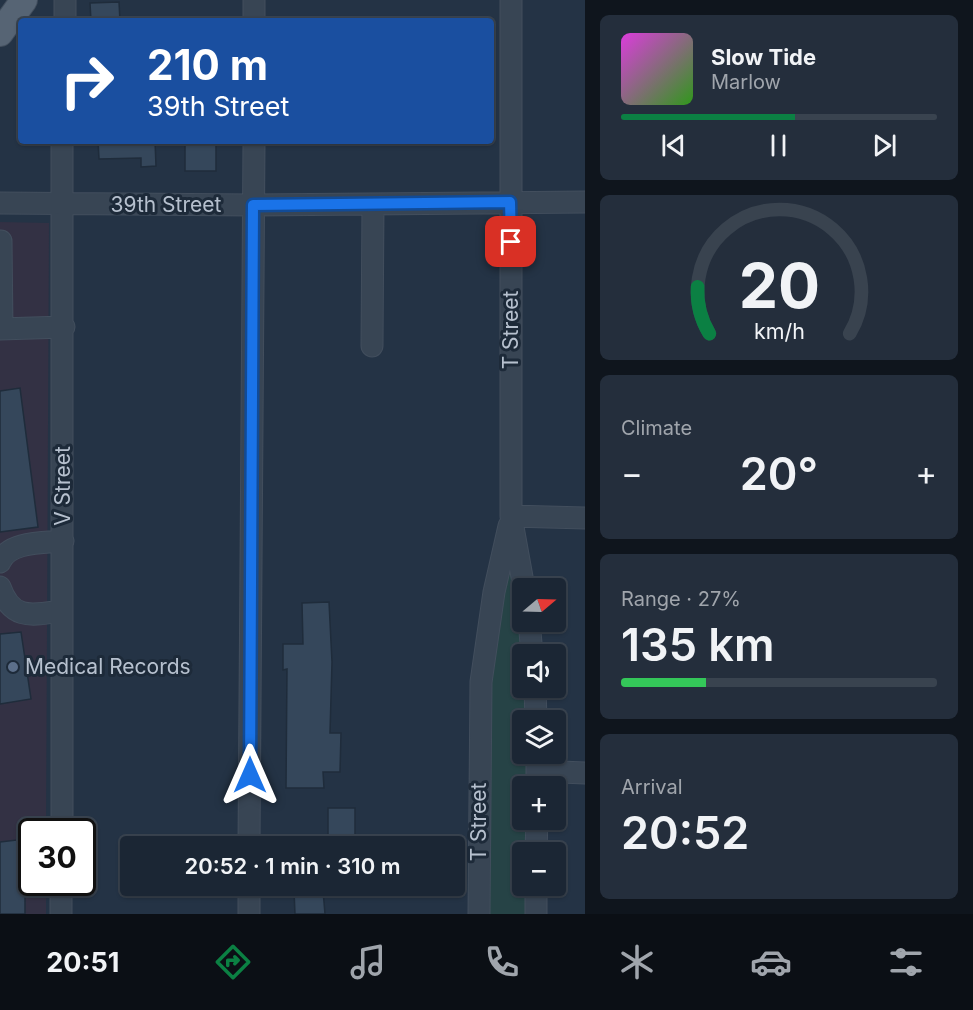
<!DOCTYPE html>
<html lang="en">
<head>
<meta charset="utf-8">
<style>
  :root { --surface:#1b2634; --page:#242e3c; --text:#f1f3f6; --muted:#a0a5ac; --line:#39434f; --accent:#0b8043 }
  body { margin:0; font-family:Inter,sans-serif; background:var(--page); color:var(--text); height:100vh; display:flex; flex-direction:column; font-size:22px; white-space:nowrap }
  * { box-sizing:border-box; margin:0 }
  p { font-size:20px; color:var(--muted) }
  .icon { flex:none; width:33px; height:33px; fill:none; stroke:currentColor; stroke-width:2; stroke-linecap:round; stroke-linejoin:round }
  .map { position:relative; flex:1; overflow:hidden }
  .details { display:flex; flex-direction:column; gap:15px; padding:15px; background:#0f151d; width:388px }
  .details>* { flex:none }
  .banner { position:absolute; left:18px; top:18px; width:476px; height:126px; border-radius:6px; box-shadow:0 2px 4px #0004,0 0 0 2px var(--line); background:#1a4fa0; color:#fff; overflow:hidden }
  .needle { width:39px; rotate:71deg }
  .controls { position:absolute; left:512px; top:578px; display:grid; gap:12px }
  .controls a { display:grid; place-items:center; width:54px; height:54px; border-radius:6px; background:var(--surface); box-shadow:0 2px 4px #0004,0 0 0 2px var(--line); font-size:30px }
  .speed { position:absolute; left:18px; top:818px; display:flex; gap:12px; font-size:30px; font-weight:700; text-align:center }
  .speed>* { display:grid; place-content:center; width:78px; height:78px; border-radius:50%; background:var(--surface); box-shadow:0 2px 4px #0004,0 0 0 2px var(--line); line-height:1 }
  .speed .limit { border:3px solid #111; border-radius:9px; background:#fff; color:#111 }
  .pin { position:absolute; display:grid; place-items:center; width:51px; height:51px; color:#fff; margin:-26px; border-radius:12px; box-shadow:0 3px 9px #0006 }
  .me { position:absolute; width:66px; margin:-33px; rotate:0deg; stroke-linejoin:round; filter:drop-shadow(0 0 4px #0008) }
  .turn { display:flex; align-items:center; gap:21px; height:126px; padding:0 30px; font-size:27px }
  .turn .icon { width:78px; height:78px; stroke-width:2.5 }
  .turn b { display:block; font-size:42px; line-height:51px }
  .big { font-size:45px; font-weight:600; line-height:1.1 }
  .details .widget { flex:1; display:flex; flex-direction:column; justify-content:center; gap:9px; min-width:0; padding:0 21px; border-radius:9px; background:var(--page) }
  .details .dial { align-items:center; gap:0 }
  .dial svg { height:156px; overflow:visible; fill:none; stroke:var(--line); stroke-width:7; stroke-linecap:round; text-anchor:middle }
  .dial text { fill:var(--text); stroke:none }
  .song { display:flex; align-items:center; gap:18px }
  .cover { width:72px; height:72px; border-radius:9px; background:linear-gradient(135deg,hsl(300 70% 55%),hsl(110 70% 35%)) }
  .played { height:6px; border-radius:3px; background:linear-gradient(90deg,var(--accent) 55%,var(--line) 55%) }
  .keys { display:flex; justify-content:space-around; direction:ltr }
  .heat { display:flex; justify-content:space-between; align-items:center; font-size:33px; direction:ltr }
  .charge { height:9px; border-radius:4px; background:linear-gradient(90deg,#34c759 27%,var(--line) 0) }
  .trip { position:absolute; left:120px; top:836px; width:345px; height:60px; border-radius:6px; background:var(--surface); box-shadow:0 2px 4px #0004,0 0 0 2px var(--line); font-weight:600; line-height:60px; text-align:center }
  .tab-bar { display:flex; height:96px; justify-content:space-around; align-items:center; background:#0b0f15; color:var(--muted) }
  .tab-bar .icon { width:42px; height:42px }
  .tab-bar .active { color:var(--accent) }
  .tab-bar b { font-size:27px; color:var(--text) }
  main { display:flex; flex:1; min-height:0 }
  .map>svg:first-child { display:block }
  .medical { fill:#333144 }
  .green { fill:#264346 }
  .building { fill:#35475b; stroke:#1f2c3b; stroke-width:1.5 }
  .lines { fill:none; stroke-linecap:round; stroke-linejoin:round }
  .minor-casing { stroke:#424e5d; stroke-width:23 }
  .major-casing { stroke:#424e5d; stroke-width:28 }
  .minor { stroke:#384554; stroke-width:21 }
  .major { stroke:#566474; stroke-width:26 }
  .route-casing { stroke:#114b97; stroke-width:15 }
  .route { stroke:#1a73e8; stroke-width:10 }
  .service-dot { fill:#5c6f8a; stroke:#1d2a39; stroke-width:2 }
  .labels { text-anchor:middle; stroke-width:6; stroke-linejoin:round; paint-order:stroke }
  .street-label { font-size:21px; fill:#b6c0ce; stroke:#1d2a39 }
  .poi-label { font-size:21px; fill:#b6c0ce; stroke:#1d2a39; text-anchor:start }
</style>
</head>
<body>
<main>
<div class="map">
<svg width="585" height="914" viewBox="0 0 585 914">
  <rect width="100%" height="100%" fill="#243345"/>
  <path class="medical" d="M0 222 49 223 46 831H32V882H46V914H0Z"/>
  <path class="green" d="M511 546 526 654H522V687H530L531 720H522V753H531L530 786H522V819H530V852H522V885H530V914H484L486 719Z"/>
  <path class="building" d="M119 2 120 21H91L90 3Z
    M98 141H155L156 166 141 167V158L99 159Z
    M185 141H216V171H185Z
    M20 388 38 527 0 532V391Z
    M329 602 332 662 330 733H341L340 772H323L324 788H286L287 669 283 670V644H303L302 603Z
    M21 632 31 699 0 704V634Z
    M328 808H355V835H328Z
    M25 839V914H0V842Z
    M323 890 325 914H295L294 891Z"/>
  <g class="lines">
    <defs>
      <path id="minor" d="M511 0V516L524 588
        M65 21V0
        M254 21V0
        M0 203 253 205 585 202
        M1 241 2 329
        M0 329 64 327
        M372 346 373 204
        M511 516 585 518
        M0 562C9 541 44 543 63 541
        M0 587C12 621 32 615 62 611
        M529 621 532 654
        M535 687 536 720
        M537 753V785
        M537 771 585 773
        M62 831V141
        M249 846 254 141
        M536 852 537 819
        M61 914V882
        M249 914V885
        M479 914 481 682 494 592 509 526
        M536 914V885"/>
      <path id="major" d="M0 33 24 0"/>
    </defs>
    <use href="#minor" class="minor-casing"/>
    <use href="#major" class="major-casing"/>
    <use href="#minor" class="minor"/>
    <use href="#major" class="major"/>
  </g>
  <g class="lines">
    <defs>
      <path id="route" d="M250 775 253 205 510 202 511 242"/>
    </defs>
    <use href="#route" class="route-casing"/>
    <use href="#route" class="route"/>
  </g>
  <circle class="service-dot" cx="13" cy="667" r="6"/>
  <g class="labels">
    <g class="street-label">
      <text x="166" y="212">39th Street</text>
      <text transform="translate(511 330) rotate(-90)" y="7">T Street</text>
      <text transform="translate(63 486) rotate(-90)" y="7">V Street</text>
      <text transform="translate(479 822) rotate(-90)" y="7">T Street</text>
    </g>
    <g class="poi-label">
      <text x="25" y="674">Medical Records</text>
    </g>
  </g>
</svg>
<div class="controls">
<a><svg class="needle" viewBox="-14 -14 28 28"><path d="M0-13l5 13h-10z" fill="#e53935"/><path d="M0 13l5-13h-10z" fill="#a0a5ac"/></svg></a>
<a><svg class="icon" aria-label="sound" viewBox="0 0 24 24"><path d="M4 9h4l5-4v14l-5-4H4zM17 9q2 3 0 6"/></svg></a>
<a><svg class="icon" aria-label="layers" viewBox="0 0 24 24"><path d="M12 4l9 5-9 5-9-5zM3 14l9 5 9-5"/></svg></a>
<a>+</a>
<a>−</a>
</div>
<div class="speed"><div class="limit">30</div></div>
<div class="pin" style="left:511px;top:242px;background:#d93025"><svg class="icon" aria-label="arrive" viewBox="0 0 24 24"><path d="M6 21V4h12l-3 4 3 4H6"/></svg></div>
<svg class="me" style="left:250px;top:775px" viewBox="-20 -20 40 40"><path d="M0-17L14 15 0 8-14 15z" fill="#1a73e8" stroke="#fff" stroke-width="4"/></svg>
<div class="trip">20:52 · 1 min · 310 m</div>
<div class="banner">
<div class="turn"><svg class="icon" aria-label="right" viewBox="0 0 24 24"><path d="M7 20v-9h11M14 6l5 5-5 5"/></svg><div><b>210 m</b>39th Street</div></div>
</div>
</div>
<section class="details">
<div class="widget">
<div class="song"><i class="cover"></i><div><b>Slow Tide</b><p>Marlow</p></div></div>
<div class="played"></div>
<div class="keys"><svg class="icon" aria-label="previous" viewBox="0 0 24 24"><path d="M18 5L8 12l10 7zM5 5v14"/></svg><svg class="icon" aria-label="pause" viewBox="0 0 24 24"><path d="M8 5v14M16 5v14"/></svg><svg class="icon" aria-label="next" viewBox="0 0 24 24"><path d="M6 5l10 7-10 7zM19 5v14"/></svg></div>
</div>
<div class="widget dial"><svg viewBox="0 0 100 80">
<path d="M14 69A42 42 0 1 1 86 69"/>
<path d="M14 69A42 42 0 0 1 8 45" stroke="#0b8043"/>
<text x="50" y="56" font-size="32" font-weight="700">20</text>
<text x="50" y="72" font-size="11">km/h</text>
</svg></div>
<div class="widget"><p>Climate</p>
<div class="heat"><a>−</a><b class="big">20°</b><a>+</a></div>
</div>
<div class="widget"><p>Range · 27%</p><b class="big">135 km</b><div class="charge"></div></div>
<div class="widget"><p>Arrival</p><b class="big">20:52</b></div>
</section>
</main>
<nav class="tab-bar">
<b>20:51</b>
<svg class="icon active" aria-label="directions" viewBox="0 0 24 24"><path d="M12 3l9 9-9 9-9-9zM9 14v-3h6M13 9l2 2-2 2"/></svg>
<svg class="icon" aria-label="music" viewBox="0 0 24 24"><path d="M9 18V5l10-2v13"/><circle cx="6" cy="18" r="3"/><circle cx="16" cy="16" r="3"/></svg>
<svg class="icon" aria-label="phone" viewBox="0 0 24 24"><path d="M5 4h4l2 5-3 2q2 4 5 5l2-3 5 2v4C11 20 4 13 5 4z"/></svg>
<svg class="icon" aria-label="climate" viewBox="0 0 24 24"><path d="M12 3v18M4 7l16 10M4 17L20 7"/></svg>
<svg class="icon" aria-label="car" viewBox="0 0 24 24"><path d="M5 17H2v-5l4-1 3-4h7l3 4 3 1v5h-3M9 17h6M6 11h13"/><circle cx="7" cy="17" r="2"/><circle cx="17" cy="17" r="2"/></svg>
<svg class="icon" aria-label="filters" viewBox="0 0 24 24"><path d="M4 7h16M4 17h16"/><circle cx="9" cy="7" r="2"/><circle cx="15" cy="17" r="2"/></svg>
</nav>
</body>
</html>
